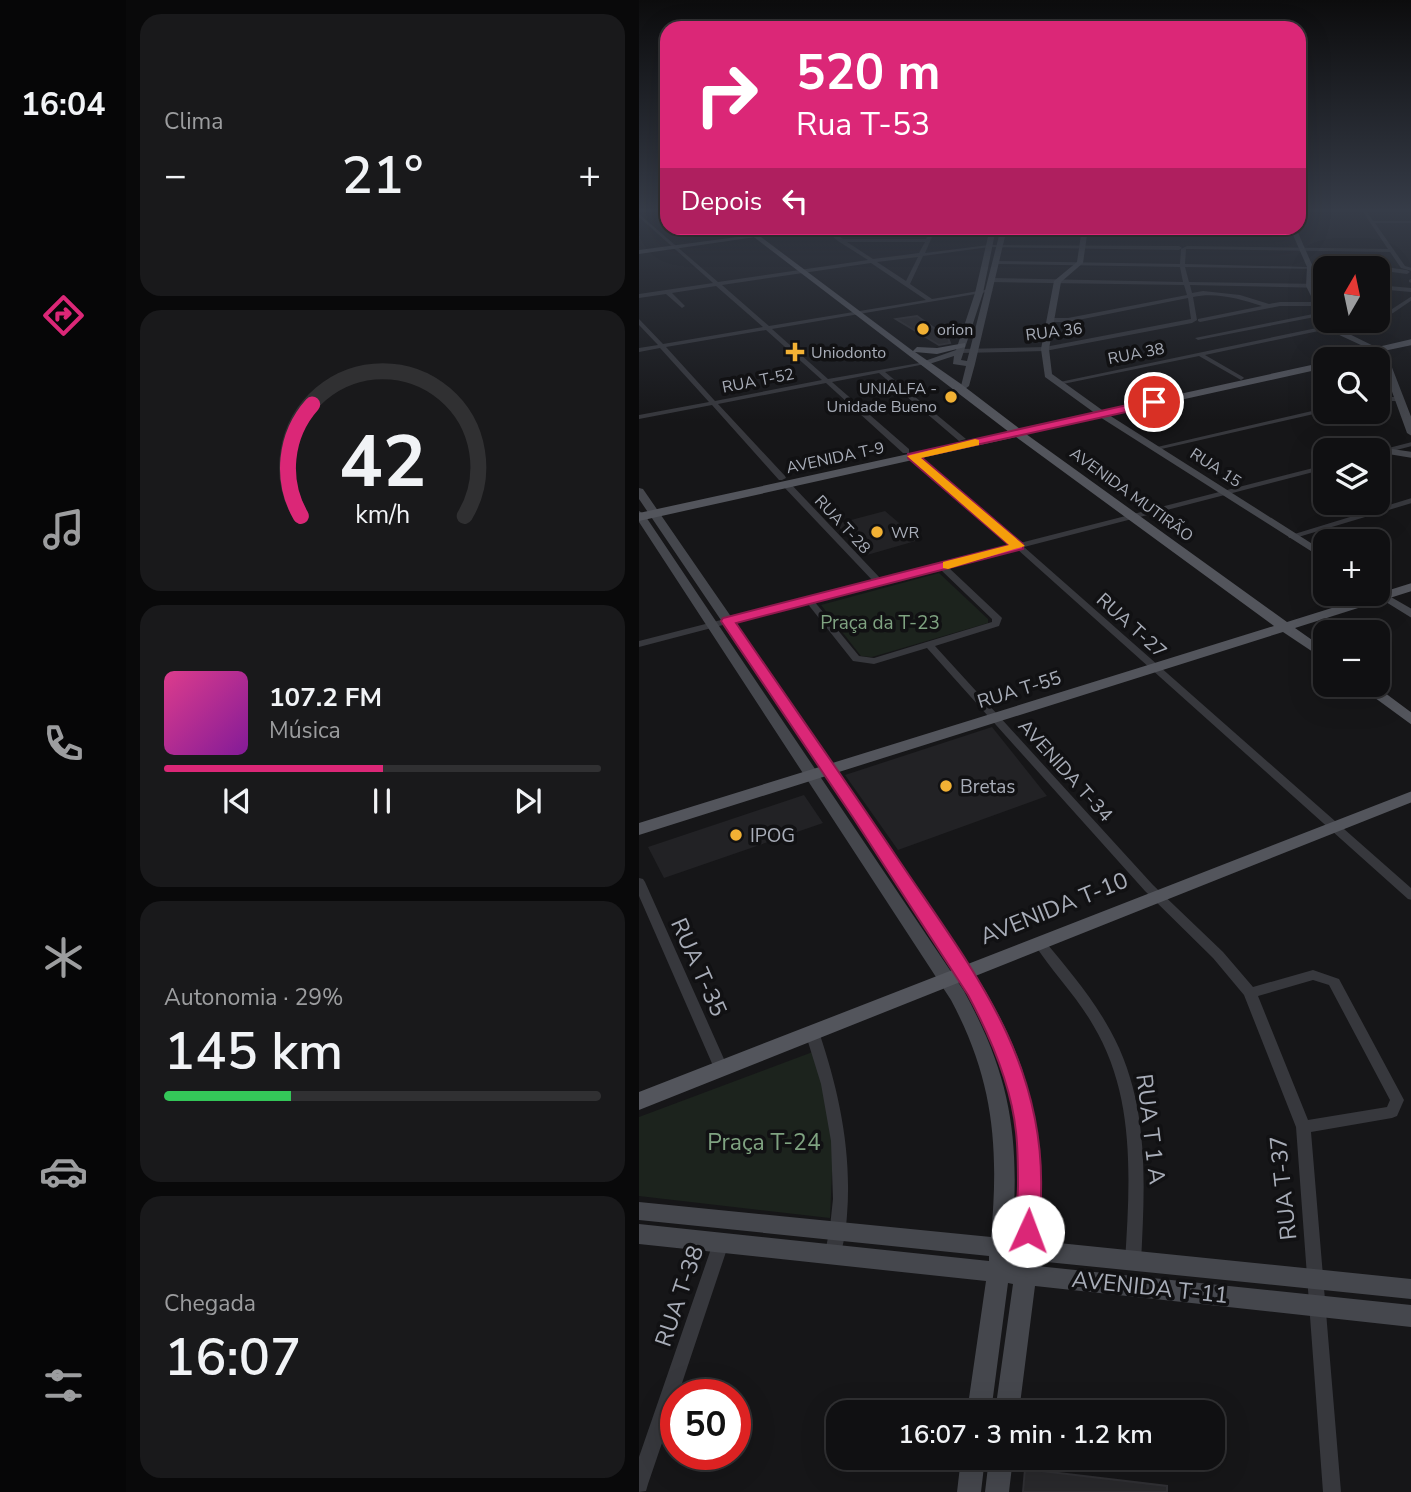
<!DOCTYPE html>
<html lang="pt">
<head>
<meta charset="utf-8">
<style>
  :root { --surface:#101012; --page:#19191b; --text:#f1f3f6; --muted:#9c9d9f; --line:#303032; --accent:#db2777 }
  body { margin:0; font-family:"Nunito Sans",sans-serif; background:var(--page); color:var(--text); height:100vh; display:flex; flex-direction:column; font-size:26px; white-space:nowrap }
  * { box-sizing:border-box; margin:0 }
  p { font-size:23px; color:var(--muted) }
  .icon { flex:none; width:38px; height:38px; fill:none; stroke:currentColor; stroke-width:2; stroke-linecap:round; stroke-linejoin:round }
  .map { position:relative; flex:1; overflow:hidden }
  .sheet { display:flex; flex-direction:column; gap:14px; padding:14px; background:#09090a; width:513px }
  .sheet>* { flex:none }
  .hud { position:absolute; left:21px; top:21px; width:646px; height:214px; border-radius:21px; box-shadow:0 7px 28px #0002,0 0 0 2px var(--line); background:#db2777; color:#fff; overflow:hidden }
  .needle { width:46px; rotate:9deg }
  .buttons { position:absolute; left:674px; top:256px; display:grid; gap:14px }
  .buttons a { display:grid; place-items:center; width:77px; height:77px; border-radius:14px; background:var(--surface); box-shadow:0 7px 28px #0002,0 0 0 2px var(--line); font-size:35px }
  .speed { position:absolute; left:21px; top:1379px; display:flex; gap:14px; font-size:35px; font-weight:700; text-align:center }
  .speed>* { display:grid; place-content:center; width:91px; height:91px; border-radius:50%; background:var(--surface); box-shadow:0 7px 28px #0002,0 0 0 2px var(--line); line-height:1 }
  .speed .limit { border:10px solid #d22; background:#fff; color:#111 }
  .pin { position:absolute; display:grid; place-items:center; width:60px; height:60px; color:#fff; margin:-30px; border:4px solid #fff; border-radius:50%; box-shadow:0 2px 7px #0007 }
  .me { position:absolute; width:77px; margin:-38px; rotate:2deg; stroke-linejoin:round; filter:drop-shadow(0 0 5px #0008) }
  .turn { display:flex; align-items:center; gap:24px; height:147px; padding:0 21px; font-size:32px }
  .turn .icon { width:91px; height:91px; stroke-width:2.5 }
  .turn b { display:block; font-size:49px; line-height:60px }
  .then { display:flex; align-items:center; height:66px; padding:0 21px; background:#0003; gap:14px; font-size:26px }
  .big { font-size:52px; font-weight:600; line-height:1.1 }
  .sheet .widget { flex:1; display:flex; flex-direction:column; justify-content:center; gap:10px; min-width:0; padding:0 24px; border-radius:21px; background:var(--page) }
  .sheet .dial { align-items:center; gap:0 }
  .dial svg { height:182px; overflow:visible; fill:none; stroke:var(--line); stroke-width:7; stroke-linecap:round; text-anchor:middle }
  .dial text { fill:var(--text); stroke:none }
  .song { display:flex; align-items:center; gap:21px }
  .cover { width:84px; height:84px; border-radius:10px; background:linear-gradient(135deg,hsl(330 70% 55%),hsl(290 70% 35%)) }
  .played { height:7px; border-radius:4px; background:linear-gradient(90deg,var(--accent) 50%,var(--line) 50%) }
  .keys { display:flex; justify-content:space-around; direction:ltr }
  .heat { display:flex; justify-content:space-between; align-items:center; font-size:38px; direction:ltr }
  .charge { height:10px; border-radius:5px; background:linear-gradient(90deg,#34c759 29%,var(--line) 0) }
  .trip { position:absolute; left:187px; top:1400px; width:399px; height:70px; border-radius:21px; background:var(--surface); box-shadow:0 7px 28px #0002,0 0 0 2px var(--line); font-weight:600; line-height:70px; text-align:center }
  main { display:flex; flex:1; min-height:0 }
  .tabs { display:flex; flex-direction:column; width:126px; justify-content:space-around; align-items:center; background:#060607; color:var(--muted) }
  .tabs .icon { width:49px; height:49px }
  .tabs .current { color:var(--accent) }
  .tabs b { font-size:32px; color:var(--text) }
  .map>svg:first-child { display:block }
  .built { fill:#222225 }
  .green { fill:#1c231d }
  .building { fill:#29292c; stroke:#303034; stroke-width:2 }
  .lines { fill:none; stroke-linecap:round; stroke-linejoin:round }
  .street { fill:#37383d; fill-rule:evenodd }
  .secondary { fill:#45474d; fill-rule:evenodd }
  .primary { fill:#53555c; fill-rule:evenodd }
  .route { fill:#db2777; stroke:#8e194d; stroke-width:2 }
  .slow { fill:#f59e0b }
  .poi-dot { fill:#f2b134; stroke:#111113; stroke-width:2.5 }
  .labels { text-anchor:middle; stroke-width:7; stroke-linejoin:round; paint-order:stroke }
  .far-poi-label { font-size:16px; fill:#a8adb8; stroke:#111113; text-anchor:start }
  .far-street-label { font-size:16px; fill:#a8adb8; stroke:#111113 }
  .park-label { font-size:19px; fill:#7fa381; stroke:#111113 }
  .street-label { font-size:19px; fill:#a8adb8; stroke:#111113 }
  .poi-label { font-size:19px; fill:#a8adb8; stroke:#111113; text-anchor:start }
  .near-street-label { font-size:23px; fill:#a8adb8; stroke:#111113 }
  .near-park-label { font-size:23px; fill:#7fa381; stroke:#111113 }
</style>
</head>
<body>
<main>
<nav class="tabs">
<b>16:04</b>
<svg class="icon current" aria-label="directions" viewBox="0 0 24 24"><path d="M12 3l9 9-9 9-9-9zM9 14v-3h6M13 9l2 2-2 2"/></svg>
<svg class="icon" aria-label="music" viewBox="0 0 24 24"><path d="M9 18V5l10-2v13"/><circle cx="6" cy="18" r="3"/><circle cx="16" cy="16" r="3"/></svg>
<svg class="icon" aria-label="phone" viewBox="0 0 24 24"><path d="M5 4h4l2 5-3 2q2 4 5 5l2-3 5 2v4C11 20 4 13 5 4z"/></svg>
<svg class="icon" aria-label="climate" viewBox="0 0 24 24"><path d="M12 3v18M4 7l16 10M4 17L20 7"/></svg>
<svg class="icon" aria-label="car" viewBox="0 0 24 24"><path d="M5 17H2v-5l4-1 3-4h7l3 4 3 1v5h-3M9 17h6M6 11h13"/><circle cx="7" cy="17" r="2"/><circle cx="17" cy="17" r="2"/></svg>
<svg class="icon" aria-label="filters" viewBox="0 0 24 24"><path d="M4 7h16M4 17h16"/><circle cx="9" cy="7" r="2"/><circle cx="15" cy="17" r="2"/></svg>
</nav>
<section class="sheet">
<div class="widget"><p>Clima</p>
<div class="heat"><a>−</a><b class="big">21°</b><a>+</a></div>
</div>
<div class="widget dial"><svg viewBox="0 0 100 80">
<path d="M14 69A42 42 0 1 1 86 69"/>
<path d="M14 69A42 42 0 0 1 19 20" stroke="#db2777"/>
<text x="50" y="56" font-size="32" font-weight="700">42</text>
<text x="50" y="72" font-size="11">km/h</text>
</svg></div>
<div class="widget">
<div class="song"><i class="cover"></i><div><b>107.2 FM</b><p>Música</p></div></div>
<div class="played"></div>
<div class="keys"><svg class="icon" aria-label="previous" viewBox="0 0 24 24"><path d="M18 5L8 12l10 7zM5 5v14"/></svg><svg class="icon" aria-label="pause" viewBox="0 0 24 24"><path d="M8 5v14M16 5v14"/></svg><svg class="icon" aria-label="next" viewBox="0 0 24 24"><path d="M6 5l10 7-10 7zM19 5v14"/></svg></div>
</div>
<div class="widget"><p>Autonomia · 29%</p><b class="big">145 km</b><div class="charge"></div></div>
<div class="widget"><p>Chegada</p><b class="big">16:07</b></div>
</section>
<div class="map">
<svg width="773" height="1492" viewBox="0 0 773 1492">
  <rect width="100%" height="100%" fill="#161618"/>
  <path class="built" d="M246 511 280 540 228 555 197 524Z
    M353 727 408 796 259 850 206 775Z
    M165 795 184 823 25 878 9 847Z"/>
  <path class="green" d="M300 573 349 619V623L233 657 222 656 182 605Z
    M179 1050 195 1126 191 1218 0 1196V1117Z"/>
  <path class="building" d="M278 316 309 338 311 343 300 345 257 319Z
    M386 1469 528 1486V1492H384Z"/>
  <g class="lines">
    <path class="street" d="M724 212H728L734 221H773V223H736L766 266 773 268V271L762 268 751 252 547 249 546 264 707 268H686V269L546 267 550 282 686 284V288L551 285 553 293 564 291 601 295 630 304 641 302H678L681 304 678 306H641L561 322 559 321V319L623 306C601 299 577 292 554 297L558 320 553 323 406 351 321 353 318 351 321 349 406 347 552 319 549 298 429 322H411L408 320 411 318H429L548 295 545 285 353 282 350 280 353 278 544 282 541 267 358 264 356 261 541 264 542 249 548 246 749 249Z
      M0 214 79 282 229 260 199 241 183 228H187L204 239H287L293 228H297L286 253 350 245 540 246 543 248 540 250 350 247 284 256 271 284 293 299 351 289 354 291 133 329 189 379 286 362V364L246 372 327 439 320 441 240 373 193 382 270 449V453H264L187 383 79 404 146 476 147 478 143 480H140L73 405 0 419V415L70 402 21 348 0 352V348L19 345 0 325V319L24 344 124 327 77 286 33 293 46 306 43 308 27 294 0 298V294L74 283 0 217ZM208 242H286L280 253 234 259ZM279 257 267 281 238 262ZM232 263 287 300 130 326 83 285ZM127 330 183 380 76 401 27 347Z
      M364 229 656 231 658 232 656 233 362 231Z
      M738 266 768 270 771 272 768 274 738 270V268H736Z
      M772 279 773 283 770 282V280Z
      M738 285 773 288V292L738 289Z
      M773 296V300L754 313 738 319V315L750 311Z
      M684 312 686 313V315L559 340 556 338Z
      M693 320H729L711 324Z
      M692 325 694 326V328L566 355 604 377 605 378 602 380 560 356 419 385 416 383Z
      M738 397H759L762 399 759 401H738Z
      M686 408V411H688L518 450 514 448Z
      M773 442V446L738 455V451Z
      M270 454H276L381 543 686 465V469L385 547 773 889V900L769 899 378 549 309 567 361 616 363 618 360 626 296 646 514 885 584 952 614 987 674 970 700 979 765 1100 758 1116 753 1118 672 1132 702 1492H684L657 1127 605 995 574 958 506 891 288 648 235 664 214 661 168 603 0 647V641L234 581 144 486V482H150L242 579 373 545 270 458ZM301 569 353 619V622L235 658 220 656 175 601ZM674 980 690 985 751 1100 748 1107 669 1120 619 996Z
      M773 498V503L656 538H650L649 536Z
      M0 878 4 879 6 882 89 1068 87 1072 82 1074 77 1072 75 1068 0 896Z
      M400 937 404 939C428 968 453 997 471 1030 511 1102 506 1183 502 1262L500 1267 494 1270 488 1267 486 1262C491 1182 497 1096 454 1025 437 995 412 971 394 942L396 939Z
      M173 1027 178 1028 180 1032C200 1091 213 1152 208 1215 207 1229 205 1245 200 1258L194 1260 188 1258 186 1253 191 1227 194 1199 192 1141 182 1084 166 1032 168 1028Z
      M82 1236 88 1238 90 1243 39 1395H37V1402L9 1484 7 1491 0 1492V1457L74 1243 76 1238Z"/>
    <path class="secondary" d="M166 228H179L0 254V250Z
      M351 228H357L344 293 322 360 328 361 362 228H368L336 364 330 386 326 389 322 386 327 366 314 364 315 356 284 366 280 363 317 350 336 293Z
      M443 228H449L444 263 422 282 410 349 413 374 470 415 686 552V560L464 419 406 377 402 349 415 281 438 262Z
      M651 228H657L674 267 675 286 686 309V320H692L702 330 747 352 773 419V436L768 433 739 353 696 333 685 322 667 286 668 267Z
      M746 448 773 452V458L743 453 741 451Z
      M0 488 4 489C88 611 173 733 256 856 301 923 356 990 383 1069 402 1125 403 1183 400 1241L773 1279V1299L398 1261V1266L773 1305V1327L396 1286 380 1412H356L374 1284 369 1283 352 1412H328L347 1281 0 1244V1224L350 1261V1256L0 1220V1202L352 1237C360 1147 355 1081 312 1000L0 522V511L5 514 325 991C373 1079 381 1140 373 1239H379C383 1181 383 1122 363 1066 337 991 286 926 243 860 163 739 81 619 0 499ZM371 1258 377 1259 376 1264 371 1263Z
      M738 589 773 609V618L734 594 738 593Z
      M322 1458H346L342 1492H318Z
      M350 1458H374L370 1492H346Z"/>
    <path class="primary" d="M103 228H110L274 351 278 347 298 348 326 343V347L298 354 276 352 322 384 381 429 686 362V368L387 434 648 622 773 583V591L656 628 686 649V660L644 632 0 835V823L635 626 377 437 0 521V513L370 432Z
      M773 339V345L706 359H687Z
      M738 356 751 359 753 361 748 364 738 362V359H733Z
      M717 684H734L773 713V725Z
      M773 791V802L0 1110V1092Z"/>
  </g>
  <linearGradient id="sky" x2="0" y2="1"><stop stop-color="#0c0c0d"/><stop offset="0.5" stop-color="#363c48"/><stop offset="1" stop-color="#363c48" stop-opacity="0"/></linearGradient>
  <rect width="773" height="421" fill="url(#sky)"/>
  <path class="route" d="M515 399 519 400V405L282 457 384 544V549L97 623C151 702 206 780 259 859 330 965 406 1057 402 1192 402 1208 404 1225 397 1239L389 1242 380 1239C373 1224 379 1203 379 1186 379 1168 379 1149 377 1132 372 1084 351 1036 329 995L215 819 82 621 84 618 370 545 269 458V454Z"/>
  <path class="slow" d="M336 439 340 440V445L282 458 386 546 309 569 304 568V562L370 545 268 456Z"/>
  <g class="poi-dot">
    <circle cx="284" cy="329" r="7"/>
    <path d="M152.5 341.5h7v7h7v7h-7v7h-7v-7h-7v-7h7z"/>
    <circle cx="312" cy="397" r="7"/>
    <circle cx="238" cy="532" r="7"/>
    <circle cx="307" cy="786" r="7"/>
    <circle cx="97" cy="835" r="7"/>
  </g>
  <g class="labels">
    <g class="far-poi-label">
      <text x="298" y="335">orion</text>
      <text x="172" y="358">Uniodonto</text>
      <text x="298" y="394" text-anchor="end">UNIALFA -<tspan x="298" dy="18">Unidade Bueno</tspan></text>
      <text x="252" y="538">WR</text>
    </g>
    <g class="far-street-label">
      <text transform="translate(415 331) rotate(-7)" y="6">RUA 36</text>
      <text transform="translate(497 353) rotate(-11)" y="6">RUA 38</text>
      <text transform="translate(119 380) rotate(-11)" y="6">RUA T-52</text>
      <text transform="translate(196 457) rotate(-12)" y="6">AVENIDA T-9</text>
      <text transform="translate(577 467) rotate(33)" y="6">RUA 15</text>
      <text transform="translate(493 494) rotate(36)" y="6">AVENIDA MUTIRÃO</text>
      <text transform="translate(204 524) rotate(47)" y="6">RUA T-28</text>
    </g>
    <g class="park-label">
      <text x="241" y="629">Praça da T-23</text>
    </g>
    <g class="street-label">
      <text transform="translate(493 625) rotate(42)" y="7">RUA T-27</text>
      <text transform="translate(380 689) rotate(-17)" y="7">RUA T-55</text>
      <text transform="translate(427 770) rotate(48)" y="7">AVENIDA T-34</text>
    </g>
    <g class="poi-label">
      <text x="321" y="793">Bretas</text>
      <text x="111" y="842">IPOG</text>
    </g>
    <g class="near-street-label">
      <text transform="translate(415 908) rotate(-22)" y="8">AVENIDA T-10</text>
      <text transform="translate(60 967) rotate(66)" y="8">RUA T-35</text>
      <text transform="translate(512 1129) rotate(83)" y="8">RUA T 1 A</text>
      <text transform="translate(644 1188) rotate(-96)" y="8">RUA T-37</text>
      <text transform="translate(511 1287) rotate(6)" y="8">AVENIDA T-11</text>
      <text transform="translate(40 1296) rotate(-71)" y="8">RUA T-38</text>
    </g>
    <g class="near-park-label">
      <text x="125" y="1150">Praça T-24</text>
    </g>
  </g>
</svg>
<div class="buttons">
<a><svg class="needle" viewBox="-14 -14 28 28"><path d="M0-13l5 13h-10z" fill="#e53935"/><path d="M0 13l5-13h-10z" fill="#9c9d9f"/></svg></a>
<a><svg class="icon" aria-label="search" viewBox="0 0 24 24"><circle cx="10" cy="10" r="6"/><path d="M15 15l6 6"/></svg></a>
<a><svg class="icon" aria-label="layers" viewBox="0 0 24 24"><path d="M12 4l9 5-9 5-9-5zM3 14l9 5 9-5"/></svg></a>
<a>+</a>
<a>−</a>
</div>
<div class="speed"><div class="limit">50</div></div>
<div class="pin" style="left:515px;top:402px;background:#d93025"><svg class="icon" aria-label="arrive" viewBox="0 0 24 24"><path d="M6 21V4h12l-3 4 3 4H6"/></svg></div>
<svg class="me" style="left:389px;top:1231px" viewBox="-20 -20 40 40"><circle r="19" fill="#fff"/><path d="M0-13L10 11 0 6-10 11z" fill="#db2777"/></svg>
<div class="trip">16:07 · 3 min · 1.2 km</div>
<div class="hud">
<div class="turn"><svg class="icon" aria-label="right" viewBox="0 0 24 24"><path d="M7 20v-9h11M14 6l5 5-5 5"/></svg><div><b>520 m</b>Rua T-53</div></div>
<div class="then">Depois<svg class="icon" aria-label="left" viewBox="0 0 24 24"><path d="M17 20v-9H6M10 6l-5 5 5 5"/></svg></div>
</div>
</div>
</main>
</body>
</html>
